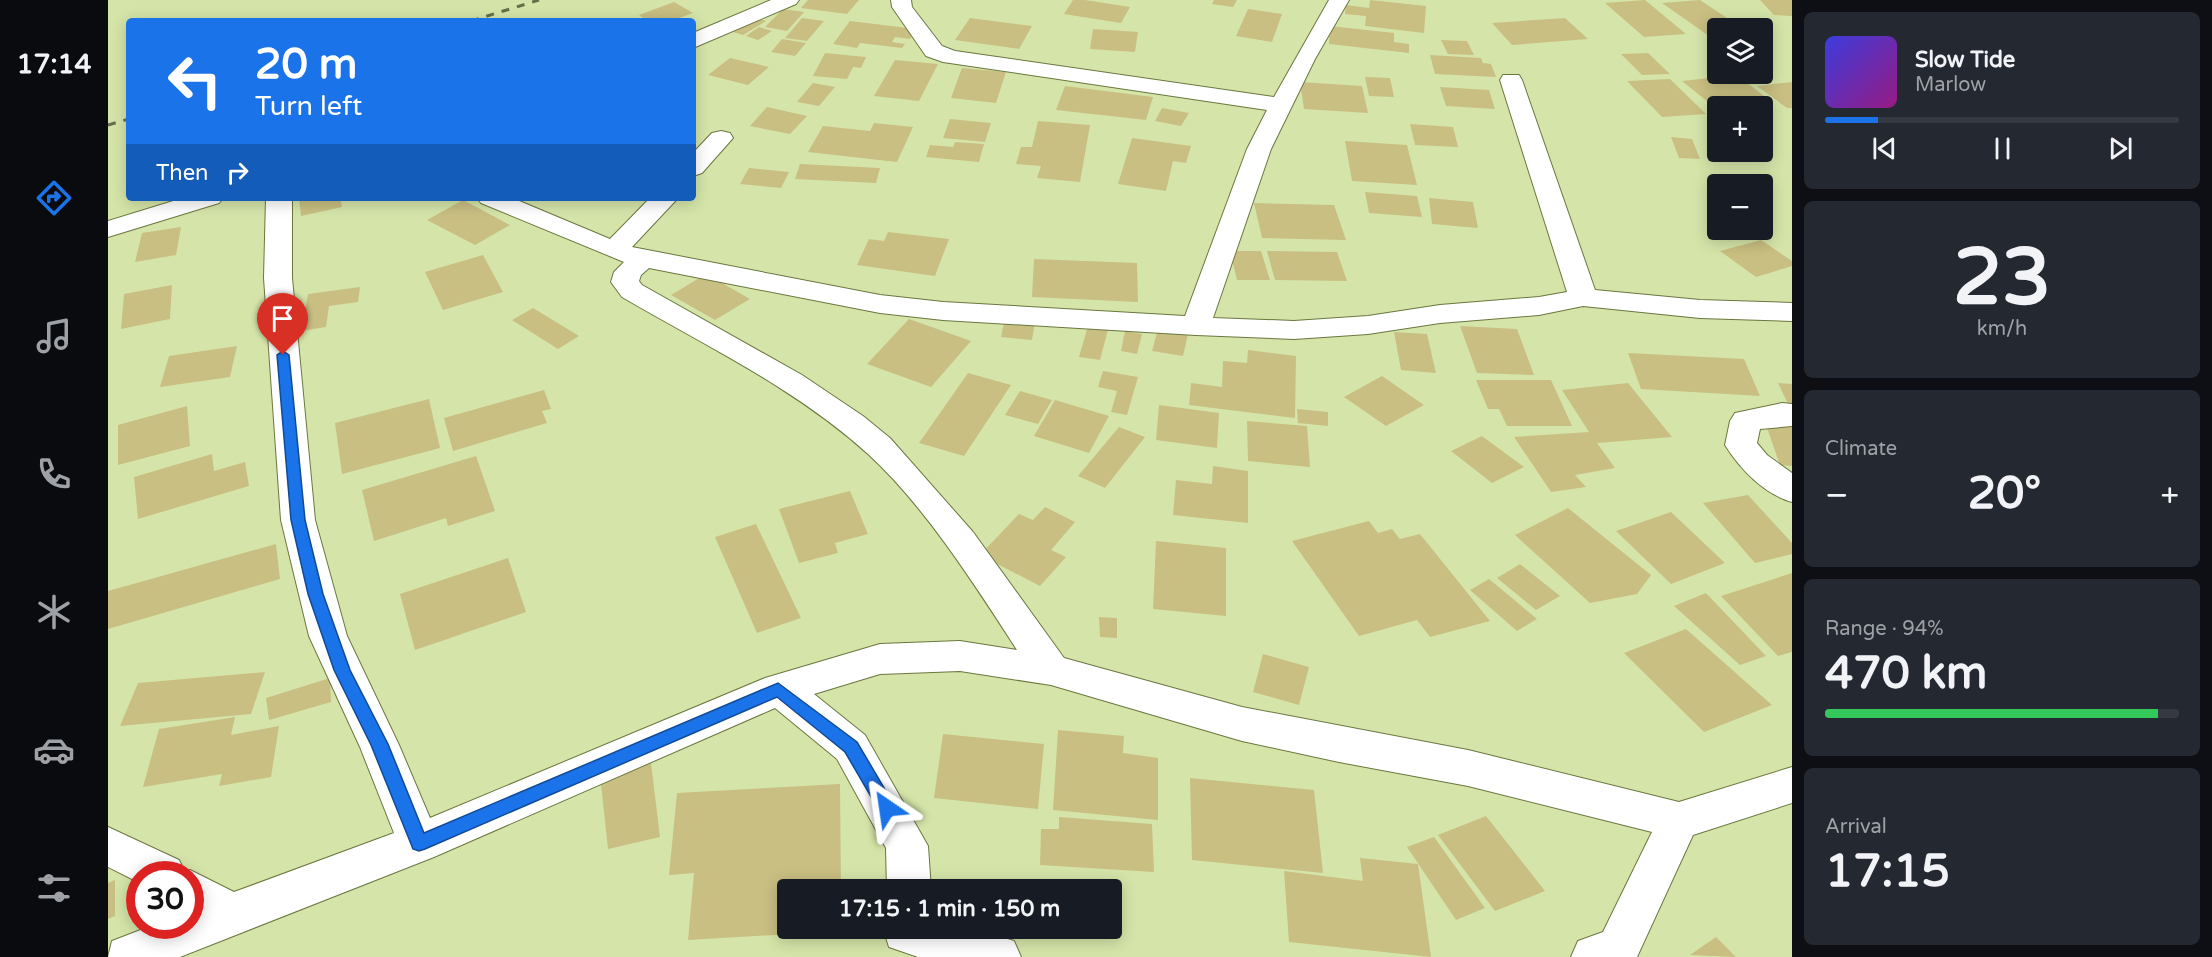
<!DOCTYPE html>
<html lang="en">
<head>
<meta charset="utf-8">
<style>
  :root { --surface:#171b24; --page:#242831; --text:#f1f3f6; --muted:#9ea1a6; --line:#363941; --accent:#1a73e8 }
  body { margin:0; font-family:"Varela Round",sans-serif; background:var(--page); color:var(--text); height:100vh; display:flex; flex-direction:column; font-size:22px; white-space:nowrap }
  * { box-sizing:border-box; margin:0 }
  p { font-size:20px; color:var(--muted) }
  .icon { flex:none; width:33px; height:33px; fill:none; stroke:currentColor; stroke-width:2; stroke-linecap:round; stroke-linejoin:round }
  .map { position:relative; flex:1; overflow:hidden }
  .side { display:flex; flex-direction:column; gap:12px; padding:12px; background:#0d0f14; width:420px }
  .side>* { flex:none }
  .banner { position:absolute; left:18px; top:18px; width:570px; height:183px; border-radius:6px; box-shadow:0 3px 15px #0003; background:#1a73e8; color:#fff; overflow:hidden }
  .fabs { position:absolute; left:1599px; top:18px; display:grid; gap:12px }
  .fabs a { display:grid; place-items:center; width:66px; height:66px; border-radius:6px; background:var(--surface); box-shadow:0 3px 15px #0003; font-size:30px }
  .speed { position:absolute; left:18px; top:861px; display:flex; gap:12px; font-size:30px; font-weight:700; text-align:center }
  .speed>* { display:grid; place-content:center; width:78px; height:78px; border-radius:50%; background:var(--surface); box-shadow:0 3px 15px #0003; line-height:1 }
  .speed .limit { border:9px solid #d22; background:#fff; color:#111 }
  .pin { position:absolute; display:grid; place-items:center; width:51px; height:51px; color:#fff; margin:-62px -26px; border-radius:50% 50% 50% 0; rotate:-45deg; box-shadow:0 0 6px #0007 }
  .pin .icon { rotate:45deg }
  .me { position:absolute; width:66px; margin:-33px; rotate:328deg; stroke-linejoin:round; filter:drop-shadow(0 0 4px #0008) }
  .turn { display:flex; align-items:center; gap:21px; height:126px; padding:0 30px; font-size:27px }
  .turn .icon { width:78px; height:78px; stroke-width:2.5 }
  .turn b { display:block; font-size:42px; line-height:51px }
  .then { display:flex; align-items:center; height:57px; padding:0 30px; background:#0003; gap:12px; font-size:22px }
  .big { font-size:45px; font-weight:700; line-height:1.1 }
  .side .card { flex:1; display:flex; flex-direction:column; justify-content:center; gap:9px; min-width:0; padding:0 21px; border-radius:9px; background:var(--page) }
  .side .dial { align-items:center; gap:0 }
  .dial b { font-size:78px; line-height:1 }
  .song { display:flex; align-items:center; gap:18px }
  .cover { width:72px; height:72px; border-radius:9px; background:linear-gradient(135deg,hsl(240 70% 55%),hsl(310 70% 35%)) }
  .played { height:6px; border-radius:3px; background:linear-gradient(90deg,var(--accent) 15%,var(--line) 15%) }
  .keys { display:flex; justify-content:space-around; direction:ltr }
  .heat { display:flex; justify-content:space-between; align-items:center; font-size:33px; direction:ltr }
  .charge { height:9px; border-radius:4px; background:linear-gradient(90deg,#34c759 94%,var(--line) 0) }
  .trip { position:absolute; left:669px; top:879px; width:345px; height:60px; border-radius:6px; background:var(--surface); box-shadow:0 3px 15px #0003; font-weight:700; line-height:60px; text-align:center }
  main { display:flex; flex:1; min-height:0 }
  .tabs { display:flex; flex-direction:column; width:108px; justify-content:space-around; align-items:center; background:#090b0e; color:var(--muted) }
  .tabs .icon { width:42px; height:42px }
  .tabs .on { color:var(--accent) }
  .tabs b { font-size:27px; color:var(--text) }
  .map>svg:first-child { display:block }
  .building { fill:#c9bf82 }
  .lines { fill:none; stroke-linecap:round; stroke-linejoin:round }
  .minor-casing { stroke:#6a773f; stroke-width:2 }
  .minor { fill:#fff; fill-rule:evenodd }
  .rail { stroke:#666f49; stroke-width:3; stroke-dasharray:8 8; stroke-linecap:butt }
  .route { fill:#1a73e8; stroke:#114b97; stroke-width:1.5 }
</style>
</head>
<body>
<main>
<nav class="tabs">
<b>17:14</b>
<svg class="icon on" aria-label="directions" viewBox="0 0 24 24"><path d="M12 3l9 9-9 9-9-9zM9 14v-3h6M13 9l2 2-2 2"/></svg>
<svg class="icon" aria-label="music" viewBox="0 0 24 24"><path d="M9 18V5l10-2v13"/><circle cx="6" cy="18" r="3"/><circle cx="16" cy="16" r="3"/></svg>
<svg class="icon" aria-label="phone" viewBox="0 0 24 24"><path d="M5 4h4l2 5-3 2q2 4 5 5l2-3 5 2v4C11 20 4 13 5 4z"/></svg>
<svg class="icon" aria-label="climate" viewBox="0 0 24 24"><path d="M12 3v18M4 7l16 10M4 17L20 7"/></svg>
<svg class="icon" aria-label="car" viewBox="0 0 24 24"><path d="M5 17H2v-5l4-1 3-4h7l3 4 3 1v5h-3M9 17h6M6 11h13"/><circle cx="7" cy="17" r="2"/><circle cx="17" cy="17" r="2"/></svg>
<svg class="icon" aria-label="filters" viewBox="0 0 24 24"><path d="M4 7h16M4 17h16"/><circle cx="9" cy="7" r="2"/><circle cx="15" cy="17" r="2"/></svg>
</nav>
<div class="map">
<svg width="1684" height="957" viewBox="0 0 1684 957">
  <rect width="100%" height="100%" fill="#d5e5a9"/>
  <path class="building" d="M700 0H751L739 14 693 8Z
    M965 0H977L1022 7 1013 23 956 14Z
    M1106 0H1129L1125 7 1104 4Z
    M1262 0 1318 6 1316 33 1257 26 1258 16 1237 14 1238 5 1261 8Z
    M1537 0 1578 34 1536 37 1497 3Z
    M1592 0 1634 28H1610V35L1601 36 1554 3Z
    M1652 0H1684V16L1666 15Z
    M566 2 585 13 563 21H540L531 15Z
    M675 9 696 12 679 31 657 27Z
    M1140 9 1174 14 1164 42 1128 36Z
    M648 18 658 21 635 35 625 32Z
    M694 18 716 21 699 41 677 38Z
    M862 18 924 26 911 49 847 40Z
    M1457 18 1480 39 1404 45 1384 23Z
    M742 21 808 29 802 39 787 37 784 42 797 44 794 48 752 43 749 48 725 44Z
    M1222 26 1286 33V42L1301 44V53L1221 44Z
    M651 27 664 31 650 40 638 36Z
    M985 29 1030 32 1027 52 982 49Z
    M674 39 698 43 687 56 663 52Z
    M1333 40 1359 41 1366 55 1340 54Z
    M717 53 758 57 753 68 745 67 739 79 705 76Z
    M1540 53 1562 74 1534 75 1513 54Z
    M1322 55 1373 58 1375 63 1383 64 1388 77 1327 74Z
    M622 58 661 67 640 85 600 75Z
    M787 60 830 64 811 101 766 96Z
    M854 68 898 72 888 103 843 98Z
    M1629 75 1665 103 1610 106V110L1574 81Z
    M1257 77 1282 78 1286 97 1261 96Z
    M1562 79 1598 114 1554 117 1519 81Z
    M1192 82 1254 86 1260 113 1196 109Z
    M1684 82V108H1679L1649 86Z
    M705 83 727 87 711 106 689 102Z
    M957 86 1045 97 1038 120 948 110Z
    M1332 87 1381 90 1387 109 1338 106Z
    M659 107 699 116 682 134 642 126Z
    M1054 108 1081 113 1073 126 1047 121Z
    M842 119 883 123 877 142 835 138Z
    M930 121 982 125 972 182 929 178 933 166 908 164 913 147H924Z
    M766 123 805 127 789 162 700 152 715 126 762 131Z
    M1302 124 1345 127 1350 147 1307 145Z
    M1563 137 1584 139 1592 159 1571 158Z
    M1024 138 1083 146 1078 163 1065 161 1058 191 1010 184Z
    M1237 141 1299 145 1309 185 1244 181Z
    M847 142 876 144 871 162 818 157 822 145 845 147Z
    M692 164 772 168 768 183 687 179Z
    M641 168 681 172 673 188 632 184Z
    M1257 192 1309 196 1314 217 1261 213Z
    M191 198H232L234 207 193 216Z
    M1321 198 1365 202 1370 228 1324 224Z
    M355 200 402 225 367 245 319 220Z
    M1146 203 1226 205 1238 240 1154 238Z
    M73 227 68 255 27 262 34 233Z
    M780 232 841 239 827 276 749 265 761 239 776 241Z
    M1653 240 1684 261V266L1648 277 1612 251Z
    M1122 251H1153L1162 280H1129Z
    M1159 251 1229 252 1239 281 1167 280Z
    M375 255 395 292 335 310 317 272Z
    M926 259 1029 263 1030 302 924 297Z
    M598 274 642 299 607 320 563 295Z
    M64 285 62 319 13 329 16 294Z
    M252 287 250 302 221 306 218 327 193 331 200 294Z
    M425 308 471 336 450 349 404 320Z
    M897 318 927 322 924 340 893 337Z
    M801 319 863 341 823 387 759 364Z
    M981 322 1001 326 992 360 971 357Z
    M1352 326 1409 329 1426 375 1369 373Z
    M1050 329 1080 334 1075 356 1044 351Z
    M1017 331 1034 334 1029 354 1013 351Z
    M1286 332 1319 334 1328 373 1293 370Z
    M129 346 122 377 52 387 61 356Z
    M1140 350 1188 356 1187 418 1081 405 1083 383 1114 387 1115 361 1139 363Z
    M1520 353 1636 359 1652 396 1533 389Z
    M995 371 1030 377 1019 415 1003 412 1009 391 990 387Z
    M860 373 903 385 856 456 811 443Z
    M1274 376 1316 405 1278 426 1236 397Z
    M1368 380H1443L1464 426H1399L1391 409H1380Z
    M1520 383 1564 437 1489 443 1507 468 1467 475 1478 487 1443 492 1406 437 1481 432 1454 390Z
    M1670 383 1684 384V406H1681Z
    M436 390 443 409 434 411 439 423 345 451 336 418Z
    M912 391 944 400 930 424 897 415Z
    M321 399 332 448 234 474 227 423Z
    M947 400 1001 416 981 453 926 436Z
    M1051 405 1111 413 1109 448 1048 440Z
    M79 406 82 446 10 465V425Z
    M1189 409 1220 412V426L1190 423Z
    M1139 421 1199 426 1202 467 1140 461Z
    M1658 425 1684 427V466L1672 465Z
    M1011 427 1037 437 997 488 970 476Z
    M1374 436 1416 467 1384 483 1343 451Z
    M104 454 106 471 137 462 141 486 30 519 26 477Z
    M368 456 387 511 340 526 338 518 266 541 254 490Z
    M1105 466 1140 471V523L1065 515 1068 480 1104 484Z
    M742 491 760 534 727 543 730 553 691 563 671 509Z
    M1640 495 1684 543V554L1647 563 1595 503Z
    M937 507 967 522 943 550 958 557 932 586 872 555 911 514 925 520Z
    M1460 508 1543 575 1529 594 1482 603 1407 535Z
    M1563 512 1617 563 1563 584 1508 531Z
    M1261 521 1270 533 1284 529 1292 539 1312 534 1382 621 1322 637 1309 620 1251 636 1184 541Z
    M648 524 693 618 649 633 607 537Z
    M1048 541 1118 548V616L1045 609Z
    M168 544 172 579 0 629V591Z
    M400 558 418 612 307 650 292 594Z
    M1412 564 1452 596 1428 610 1389 578Z
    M1684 573V652L1670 656 1613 596Z
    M1381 579 1429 619 1409 631 1362 590Z
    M1598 593 1658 656 1632 665 1566 606Z
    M991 617 1009 618V638L992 637Z
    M1578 629 1664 705 1596 732 1516 653Z
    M1155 654 1201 667 1191 705 1145 692Z
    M157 672 143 714 12 726 30 683Z
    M222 678 223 702 161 720 158 698Z
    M127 717 123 735 171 726 163 777 111 786 114 774 35 787 51 729Z
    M950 730 1016 736 1015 753 1050 758V820L945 810Z
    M835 734 936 744 930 809 826 798Z
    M543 763 552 837 500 849 492 775Z
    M1082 778 1206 790 1215 873 1084 860Z
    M732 784 733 890H680V928H733V931L580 940 586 873 561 875 569 793Z
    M1378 816 1437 891 1387 911 1330 835Z
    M951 817 1044 824 1046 872 932 865 933 829H951Z
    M1326 837 1377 908 1348 920 1299 847Z
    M1252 858 1310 864 1323 957 1181 942 1176 871 1255 881Z
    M7 880V916L0 919V883Z
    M1608 937 1628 957 1582 955Z"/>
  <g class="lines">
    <defs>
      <path id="minor" d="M663 0H691L688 4 585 48V33Z
        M783 0H803L804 7 834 46 847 51 1166 97 1221 0H1241L1207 59 1163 149 1105 318 1186 321 1260 316 1332 305 1431 297 1459 292 1392 80 1395 75H1411L1414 80 1487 290 1592 300 1684 303V321L1592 318 1475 306 1431 315 1332 323 1260 334 1186 339 1088 335 835 320 772 313 541 268 533 275 531 281 534 285 694 375 755 416 782 438 865 532 956 658 1134 707 1360 750 1571 802 1684 767V803L1585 835 1529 957H1463L1470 941 1495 932 1544 832 1360 786 1231 762 1134 741 943 685 852 671 772 674 706 694 757 735 820 846 823 890H779L778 848 729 759 667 708 326 857 72 957H0L4 941 43 926H82V874H32V883L0 867V827L71 860 77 872 82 870 126 892 286 833 252 747 201 636 173 520 156 278 158 198H184V278L207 520 239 636 291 745 322 818 657 678 772 644 852 641 909 650C867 585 816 505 760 454 687 388 598 346 514 297L503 282 506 272 516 262 373 203 369 198H404L502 239 542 198H570L524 247 772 295 835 302 1077 316 1139 149 1159 110 835 62 818 56 784 7Z
        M613 131 622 133 625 138 594 173 585 176V153L604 133Z
        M75 198H115L111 203 0 237V221Z
        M1674 403 1684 404V426L1652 429 1649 443 1659 455 1684 473V502C1656 494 1632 469 1617 445L1622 421 1627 413Z
        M775 928H865L906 941 913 957H810L781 947Z"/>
    </defs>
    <use href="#minor" class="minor-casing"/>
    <use href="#minor" class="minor"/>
    <path class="rail" d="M363 21 431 0
      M0 125 21 119"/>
  </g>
  <path class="route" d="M175 351 181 355 197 520 215 594 242 670 280 744 316 833 670 683 749 742 785 803 787 808 785 814 779 816 773 814 737 752 669 697 317 849 311 851 305 849 263 745 226 670 200 594 183 520 169 355Z"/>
</svg>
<div class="fabs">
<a><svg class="icon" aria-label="layers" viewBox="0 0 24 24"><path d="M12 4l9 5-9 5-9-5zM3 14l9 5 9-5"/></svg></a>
<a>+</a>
<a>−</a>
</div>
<div class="speed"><div class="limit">30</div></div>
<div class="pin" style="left:175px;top:355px;background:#d93025"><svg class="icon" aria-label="arrive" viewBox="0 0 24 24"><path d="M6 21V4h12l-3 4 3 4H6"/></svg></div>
<svg class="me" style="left:779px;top:808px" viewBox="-20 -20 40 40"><path d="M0-17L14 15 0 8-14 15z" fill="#1a73e8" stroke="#fff" stroke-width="4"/></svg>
<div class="trip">17:15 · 1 min · 150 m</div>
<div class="banner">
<div class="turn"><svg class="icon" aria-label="left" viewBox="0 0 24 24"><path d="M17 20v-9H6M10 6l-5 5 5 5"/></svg><div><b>20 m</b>Turn left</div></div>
<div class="then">Then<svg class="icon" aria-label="right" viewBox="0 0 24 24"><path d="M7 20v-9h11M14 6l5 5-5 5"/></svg></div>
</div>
</div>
<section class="side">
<div class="card">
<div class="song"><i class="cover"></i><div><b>Slow Tide</b><p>Marlow</p></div></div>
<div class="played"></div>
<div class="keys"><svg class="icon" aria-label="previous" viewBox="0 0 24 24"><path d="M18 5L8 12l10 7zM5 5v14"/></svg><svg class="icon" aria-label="pause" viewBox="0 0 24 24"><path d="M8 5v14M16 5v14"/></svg><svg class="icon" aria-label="next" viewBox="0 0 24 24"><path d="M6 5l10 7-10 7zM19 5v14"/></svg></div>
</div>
<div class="card dial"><b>23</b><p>km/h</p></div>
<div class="card"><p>Climate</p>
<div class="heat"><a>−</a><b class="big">20°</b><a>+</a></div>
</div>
<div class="card"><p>Range · 94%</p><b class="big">470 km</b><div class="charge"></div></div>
<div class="card"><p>Arrival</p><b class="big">17:15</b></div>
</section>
</main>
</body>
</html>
